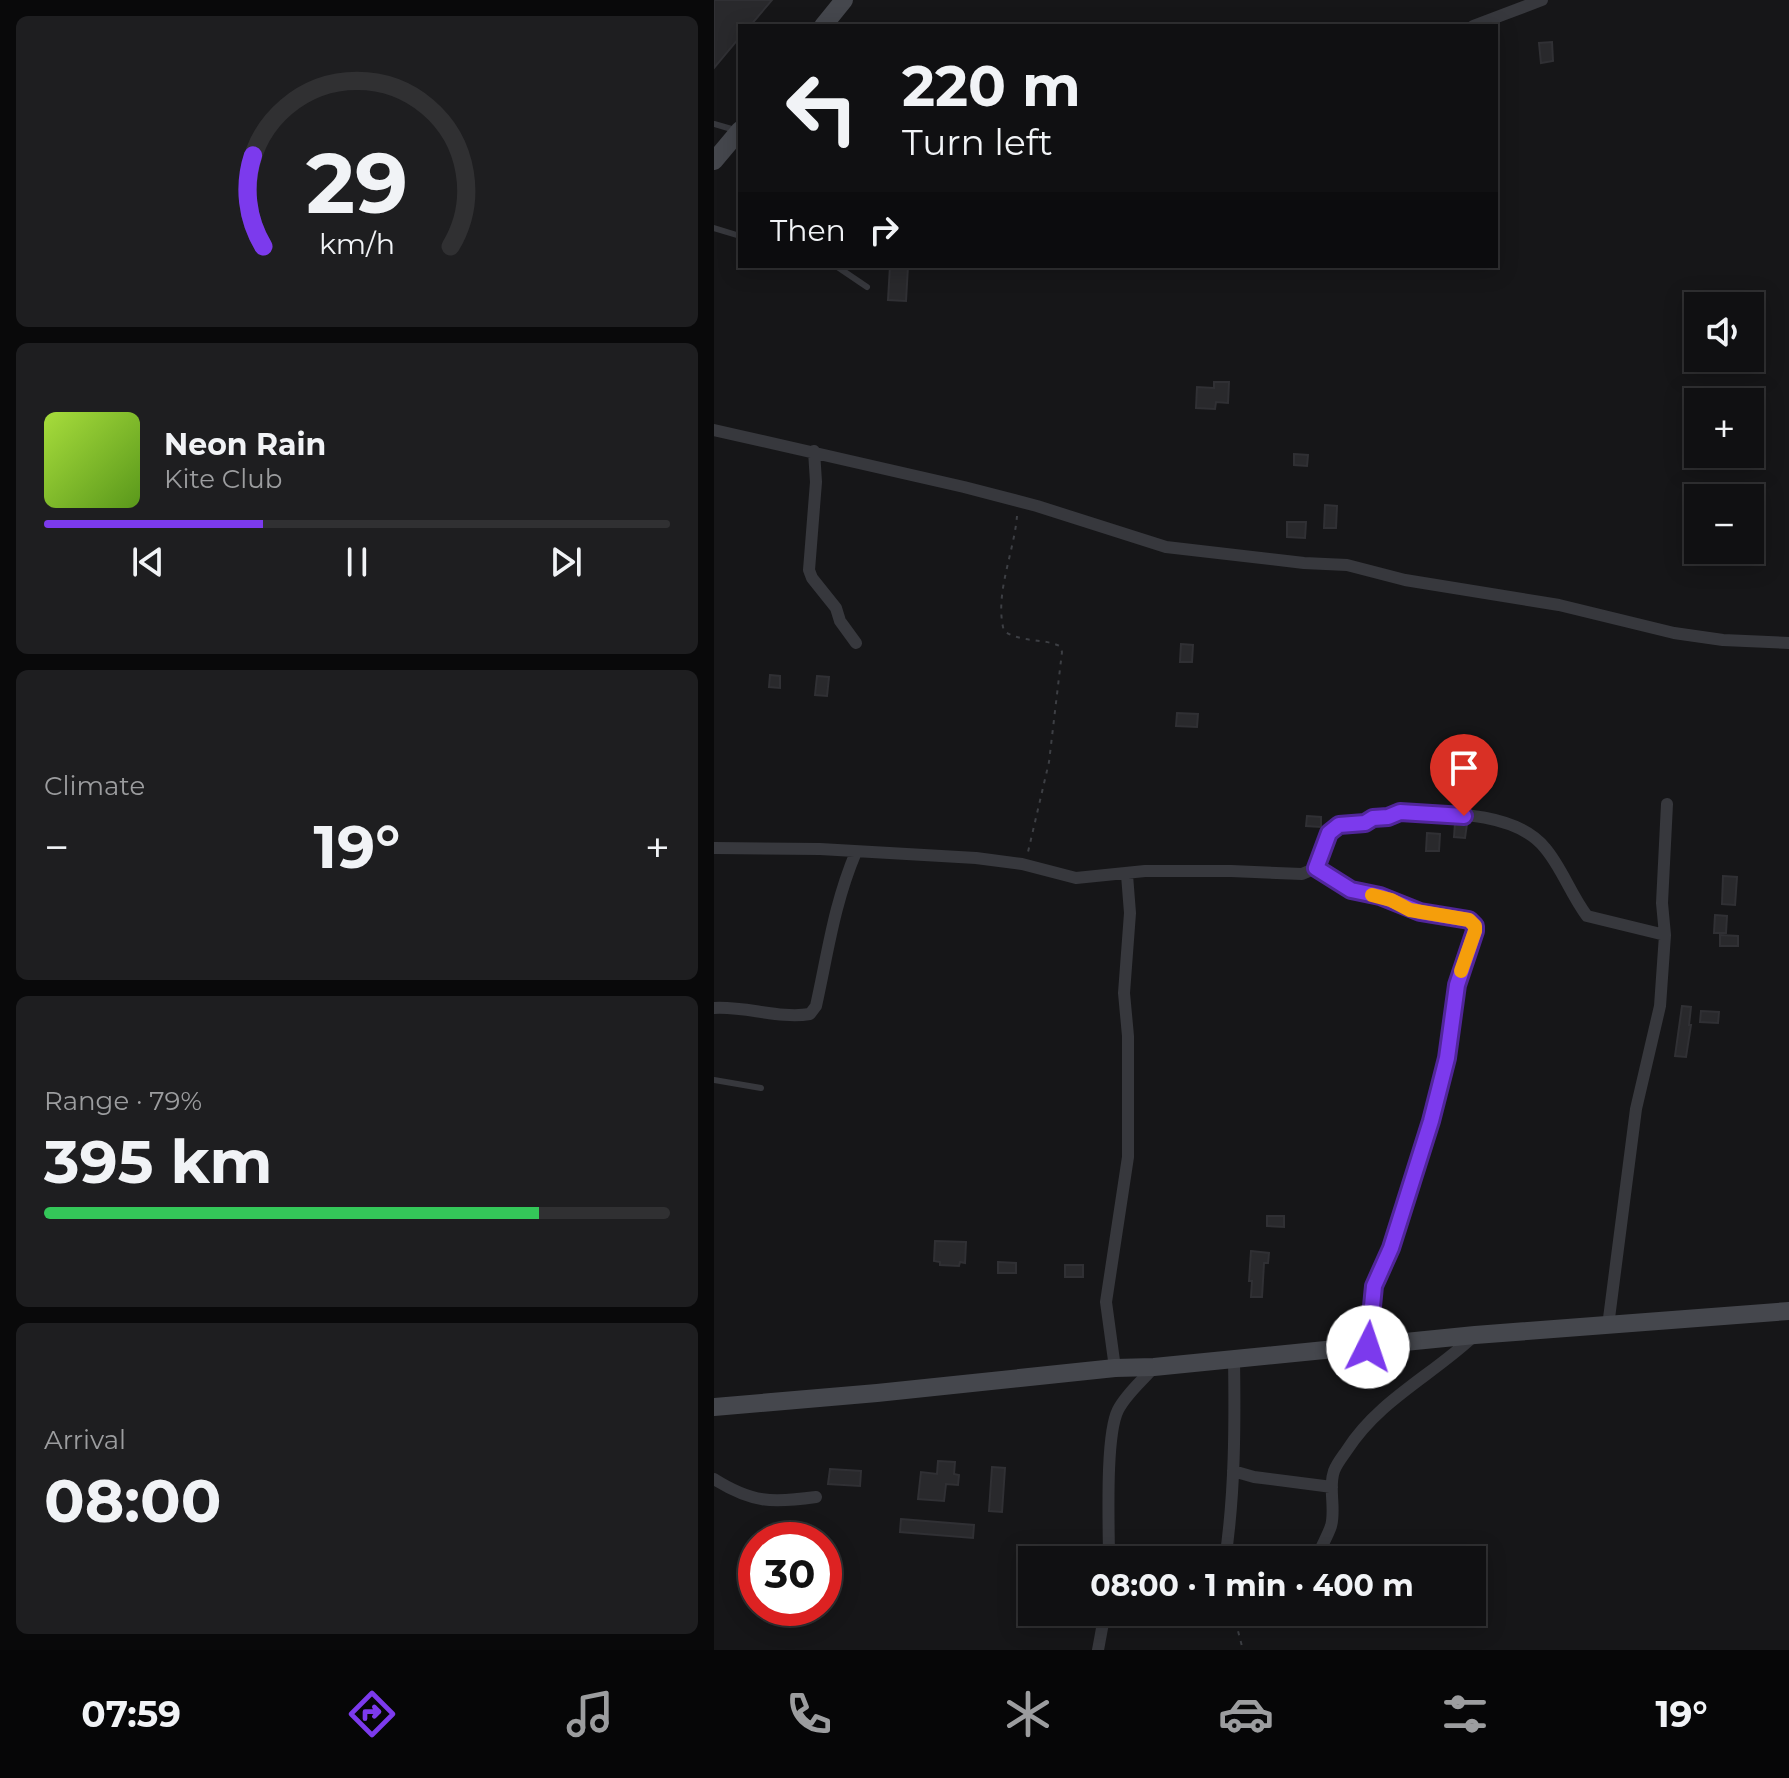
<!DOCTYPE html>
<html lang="en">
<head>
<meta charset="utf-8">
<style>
  :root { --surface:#101012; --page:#1e1e20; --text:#f1f3f6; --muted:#9c9d9f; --line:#303032; --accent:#7c3aed }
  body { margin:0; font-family:Montserrat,sans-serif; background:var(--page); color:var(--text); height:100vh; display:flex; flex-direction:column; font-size:30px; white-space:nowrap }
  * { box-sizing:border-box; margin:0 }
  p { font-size:26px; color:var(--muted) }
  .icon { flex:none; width:44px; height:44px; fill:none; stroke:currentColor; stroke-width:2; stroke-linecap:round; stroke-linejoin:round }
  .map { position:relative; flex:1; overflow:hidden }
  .details { display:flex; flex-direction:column; gap:16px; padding:16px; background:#09090a; width:714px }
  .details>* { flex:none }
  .guide { position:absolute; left:24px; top:24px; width:760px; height:244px; border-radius:0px; box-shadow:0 4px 20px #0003,0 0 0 2px var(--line); background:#101012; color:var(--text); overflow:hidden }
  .tools { position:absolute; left:970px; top:292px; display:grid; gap:16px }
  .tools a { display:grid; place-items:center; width:80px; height:80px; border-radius:0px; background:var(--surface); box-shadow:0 4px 20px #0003,0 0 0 2px var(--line); font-size:40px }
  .speed { position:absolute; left:24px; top:1522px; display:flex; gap:16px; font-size:40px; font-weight:700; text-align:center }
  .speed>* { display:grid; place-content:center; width:104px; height:104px; border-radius:50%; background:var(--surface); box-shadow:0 4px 20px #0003,0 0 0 2px var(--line); line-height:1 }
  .speed .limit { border:12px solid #d22; background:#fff; color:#111 }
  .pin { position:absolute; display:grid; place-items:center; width:68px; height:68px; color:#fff; margin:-82px -34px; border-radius:50% 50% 50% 0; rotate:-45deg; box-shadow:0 0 8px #0007 }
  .pin .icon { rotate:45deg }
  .me { position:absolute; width:88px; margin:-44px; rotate:4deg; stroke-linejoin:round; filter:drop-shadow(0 0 6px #0008) }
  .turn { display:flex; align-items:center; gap:28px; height:168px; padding:0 32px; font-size:36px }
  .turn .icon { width:104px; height:104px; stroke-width:2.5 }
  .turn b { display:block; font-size:56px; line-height:68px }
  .then { display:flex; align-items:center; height:76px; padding:0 32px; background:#0003; gap:16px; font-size:30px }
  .big { font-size:60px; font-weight:700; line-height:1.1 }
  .details .tile { flex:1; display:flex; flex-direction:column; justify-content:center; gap:12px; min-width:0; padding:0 28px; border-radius:12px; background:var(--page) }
  .details .dial { align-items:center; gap:0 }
  .dial svg { height:208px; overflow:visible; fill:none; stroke:var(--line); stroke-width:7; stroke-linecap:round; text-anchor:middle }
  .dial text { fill:var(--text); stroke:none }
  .song { display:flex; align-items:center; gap:24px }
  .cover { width:96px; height:96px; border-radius:12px; background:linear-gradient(135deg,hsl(80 70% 55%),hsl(90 70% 35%)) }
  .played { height:8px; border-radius:4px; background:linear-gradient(90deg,var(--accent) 35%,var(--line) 35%) }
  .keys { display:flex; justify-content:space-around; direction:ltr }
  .heat { display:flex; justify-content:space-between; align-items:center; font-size:44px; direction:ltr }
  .charge { height:12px; border-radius:6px; background:linear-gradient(90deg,#34c759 79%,var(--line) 0) }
  .trip { position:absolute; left:304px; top:1546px; width:468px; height:80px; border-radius:0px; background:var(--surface); box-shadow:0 4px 20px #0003,0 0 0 2px var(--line); font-weight:700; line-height:80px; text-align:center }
  .tab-bar { display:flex; height:128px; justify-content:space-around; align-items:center; background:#060607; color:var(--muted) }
  .tab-bar .icon { width:56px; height:56px }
  .tab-bar .current { color:var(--accent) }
  .tab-bar b { font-size:36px; color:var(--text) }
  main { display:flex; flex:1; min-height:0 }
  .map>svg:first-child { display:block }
  .building { fill:#29292c; stroke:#303034; stroke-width:2 }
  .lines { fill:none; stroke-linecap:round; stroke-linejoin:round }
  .path { stroke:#3d3f44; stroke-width:2; stroke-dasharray:4 6; stroke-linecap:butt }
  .lane { stroke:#37383d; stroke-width:6 }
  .street { stroke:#37383d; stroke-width:12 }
  .secondary { stroke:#45474d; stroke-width:18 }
  .route-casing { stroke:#51269a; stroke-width:20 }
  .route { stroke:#7c3aed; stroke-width:14 }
  .slow { stroke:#f59e0b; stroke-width:14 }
</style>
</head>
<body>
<main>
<section class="details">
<div class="tile dial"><svg viewBox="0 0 100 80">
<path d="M14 69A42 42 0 1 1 86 69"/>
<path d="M14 69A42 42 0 0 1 10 34" stroke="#7c3aed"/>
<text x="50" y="56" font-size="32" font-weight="700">29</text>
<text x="50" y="72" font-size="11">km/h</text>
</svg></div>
<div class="tile">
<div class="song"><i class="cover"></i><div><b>Neon Rain</b><p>Kite Club</p></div></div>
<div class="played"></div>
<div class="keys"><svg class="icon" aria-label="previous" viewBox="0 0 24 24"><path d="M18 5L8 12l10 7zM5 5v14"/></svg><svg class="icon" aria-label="pause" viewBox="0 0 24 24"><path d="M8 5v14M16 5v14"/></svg><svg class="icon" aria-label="next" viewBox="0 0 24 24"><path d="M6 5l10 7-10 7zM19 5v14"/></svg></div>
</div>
<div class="tile"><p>Climate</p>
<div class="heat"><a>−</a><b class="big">19°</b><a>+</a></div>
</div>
<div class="tile"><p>Range · 79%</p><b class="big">395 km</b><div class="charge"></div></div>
<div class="tile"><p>Arrival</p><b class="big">08:00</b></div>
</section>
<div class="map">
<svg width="1075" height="1650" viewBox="0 0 1075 1650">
  <rect width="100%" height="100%" fill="#161618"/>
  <path class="building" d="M0 0H58L36 26H26V37L0 68Z
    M838 42 839 61 827 63 825 43Z
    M176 266H194L192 301 174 300Z
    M500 382H515L514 403 502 402 501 409 482 408 483 387 500 388Z
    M580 454 594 455 593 466 580 465Z
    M611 505 623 506 622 528H610Z
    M573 522H592L591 538 573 537Z
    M467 644 479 645 478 662H466Z
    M56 675 66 676V688L55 687Z
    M103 676 115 677 113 696 101 695Z
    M463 713 484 714 483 727 462 726Z
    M593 816 607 817V827L592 826Z
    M741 823 753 824 751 838 740 837Z
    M713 833 726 834 725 851H712Z
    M1009 876 1023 877 1021 905 1008 904Z
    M1001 915 1013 916 1012 933H1000Z
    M1006 935 1024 936V946H1006Z
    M968 1006 977 1007 975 1025H977L972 1057 961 1056Z
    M987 1011 1005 1012 1004 1023 986 1022Z
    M553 1216H570V1227L553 1226Z
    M221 1241 252 1242 251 1263 246 1262 245 1266 226 1265V1262L220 1261Z
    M537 1251 555 1253 554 1263H550L548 1297H537L538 1281H535Z
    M284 1262 302 1263V1273H284Z
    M351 1265H369V1277H351Z
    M224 1461 241 1462 240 1474 245 1475 244 1485 232 1484 230 1501 204 1499 207 1472 223 1474Z
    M278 1467 291 1468 288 1512 275 1511Z
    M116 1469 147 1471 146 1486 114 1484Z
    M187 1519 260 1525 259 1538 186 1532Z"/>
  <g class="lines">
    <path class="path" d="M303 516C300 553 280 595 290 631 308 643 328 638 346 646L348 652 335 762 314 852
      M519 1612 529 1650"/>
    <path class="lane" d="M0 124 21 130
      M0 228 26 236
      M122 266 153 287
      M0 1080 47 1088"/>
    <path class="street" d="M759 26 828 0
      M0 430 250 487 323 506 452 547 590 563 633 565 691 580 845 605 960 633 1009 640 1075 643
      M100 451 102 482 95 570 98 578 122 608 126 621 142 643
      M0 848 106 849 262 858 308 864 362 878 431 871H517L588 874 602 868 619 828 625 825 651 823 659 818 674 817 686 812C730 813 802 811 831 848 848 868 857 895 873 916L951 935
      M602 868 626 885 677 900 696 910 755 920 761 926V931L743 985 733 1058 717 1121 677 1248 660 1286 654 1347
      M0 1008C32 1006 65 1019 96 1014L102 1006C114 952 120 904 142 852
      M894 1326 922 1109 946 1006 951 935 948 903 953 804
      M401 1368 392 1302 414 1157V1036L410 993 416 913 413 875
      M519 1471 540 1477 618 1487
      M0 1479C38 1503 58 1503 102 1497
      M395 1560C395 1528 391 1436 404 1410 412 1394 428 1381 440 1367
      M511 1560C521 1493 521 1425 520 1358
      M603 1560C606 1547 613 1538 617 1526 622 1508 614 1488 620 1471 623 1463 629 1456 633 1450 665 1400 719 1375 761 1335
      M384 1650 391 1612"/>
    <path class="secondary" d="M109 26 130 0
      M0 161 26 130
      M0 1407 163 1393 401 1368 440 1367 761 1335 1075 1311"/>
  </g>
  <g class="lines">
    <defs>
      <path id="route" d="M654 1347 660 1286 677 1248 717 1121 733 1058 743 985 761 931V926L755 920 706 912 666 896 637 890 602 868 615 833 625 825 651 823 659 818 674 817 686 812 750 816"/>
    </defs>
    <use href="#route" class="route-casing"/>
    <use href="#route" class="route"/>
    <path class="slow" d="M658 895 677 900 696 910 755 920 761 926V931L747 971"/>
  </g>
</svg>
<div class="tools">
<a><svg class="icon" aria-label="sound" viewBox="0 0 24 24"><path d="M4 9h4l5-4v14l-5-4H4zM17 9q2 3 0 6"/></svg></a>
<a>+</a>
<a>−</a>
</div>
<div class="speed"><div class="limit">30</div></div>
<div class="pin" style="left:750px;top:816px;background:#d93025"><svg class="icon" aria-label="arrive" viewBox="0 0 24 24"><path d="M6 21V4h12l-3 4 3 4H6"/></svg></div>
<svg class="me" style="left:654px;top:1347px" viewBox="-20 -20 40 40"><circle r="19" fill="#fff"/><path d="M0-13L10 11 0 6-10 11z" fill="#7c3aed"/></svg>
<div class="trip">08:00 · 1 min · 400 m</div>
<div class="guide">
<div class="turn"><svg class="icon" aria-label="left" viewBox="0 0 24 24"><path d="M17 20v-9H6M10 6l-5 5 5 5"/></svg><div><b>220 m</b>Turn left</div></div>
<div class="then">Then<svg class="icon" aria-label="right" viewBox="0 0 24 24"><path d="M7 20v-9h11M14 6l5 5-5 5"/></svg></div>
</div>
</div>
</main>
<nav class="tab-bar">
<b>07:59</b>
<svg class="icon current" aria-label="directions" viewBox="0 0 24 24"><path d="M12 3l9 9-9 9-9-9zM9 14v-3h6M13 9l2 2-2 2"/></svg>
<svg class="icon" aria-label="music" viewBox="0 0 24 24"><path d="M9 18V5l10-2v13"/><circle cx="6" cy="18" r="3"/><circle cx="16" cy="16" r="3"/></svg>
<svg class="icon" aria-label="phone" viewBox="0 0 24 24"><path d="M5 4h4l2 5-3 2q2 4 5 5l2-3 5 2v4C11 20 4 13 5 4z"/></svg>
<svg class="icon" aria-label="climate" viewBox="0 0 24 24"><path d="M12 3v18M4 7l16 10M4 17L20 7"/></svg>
<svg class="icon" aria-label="car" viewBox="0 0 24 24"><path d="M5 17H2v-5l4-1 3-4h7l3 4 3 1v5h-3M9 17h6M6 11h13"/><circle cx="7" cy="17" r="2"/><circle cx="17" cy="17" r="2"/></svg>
<svg class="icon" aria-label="filters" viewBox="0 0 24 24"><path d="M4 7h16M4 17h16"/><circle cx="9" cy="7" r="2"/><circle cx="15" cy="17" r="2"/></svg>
<b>19°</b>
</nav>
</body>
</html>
